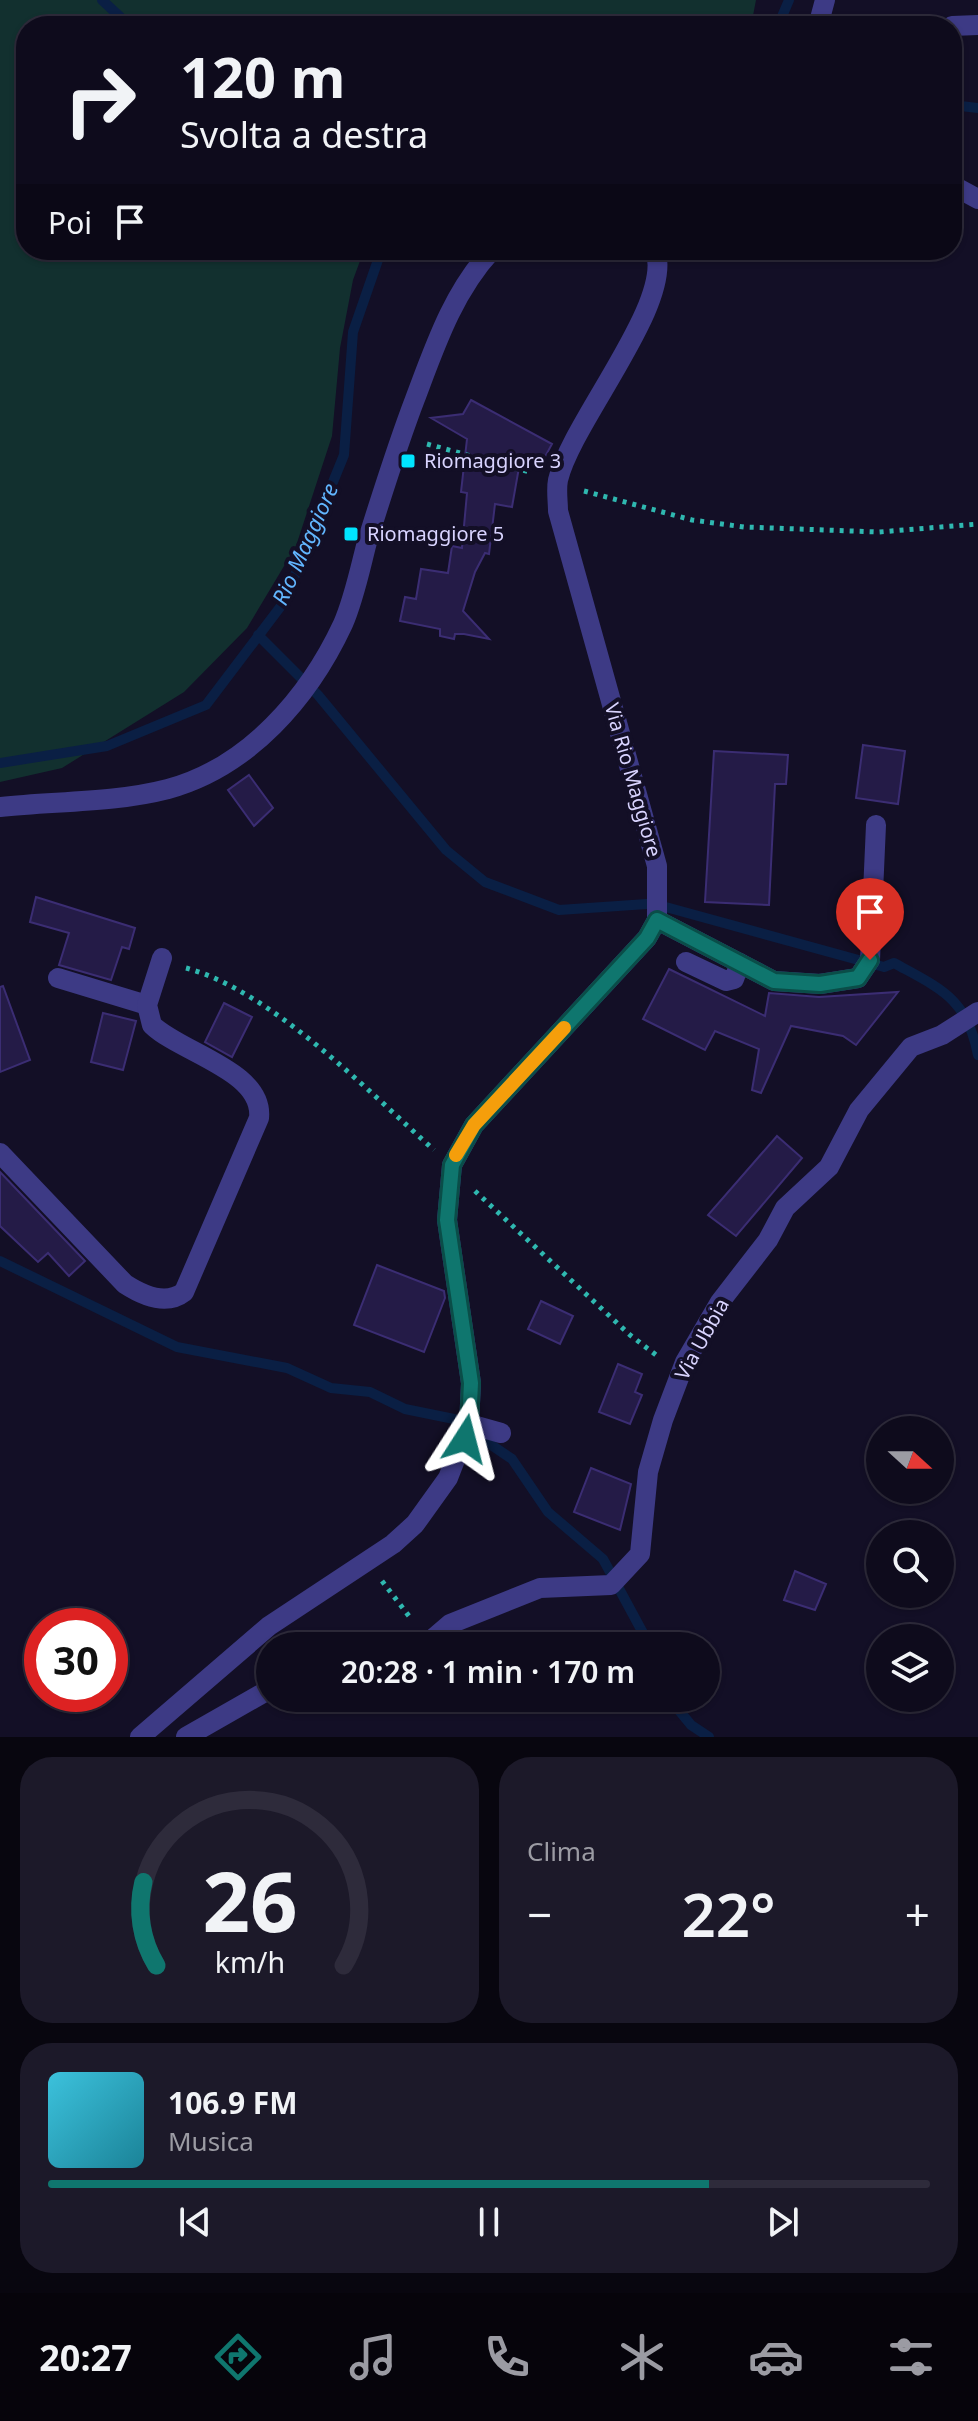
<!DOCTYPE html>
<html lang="it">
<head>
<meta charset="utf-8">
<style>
  :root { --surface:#0e0b1c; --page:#1c1929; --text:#f1f3f6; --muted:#9b9ba3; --line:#2e2b3b; --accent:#0f766e }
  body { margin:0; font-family:"Noto Sans",sans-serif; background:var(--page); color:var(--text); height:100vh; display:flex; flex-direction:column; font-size:30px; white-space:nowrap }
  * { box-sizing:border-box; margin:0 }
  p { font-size:26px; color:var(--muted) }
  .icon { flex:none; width:44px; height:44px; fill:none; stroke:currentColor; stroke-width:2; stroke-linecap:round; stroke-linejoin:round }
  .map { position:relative; height:1737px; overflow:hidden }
  .side { display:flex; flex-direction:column; gap:20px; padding:20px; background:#08060f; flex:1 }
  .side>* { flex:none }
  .top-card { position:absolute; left:16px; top:16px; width:946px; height:244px; border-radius:32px; box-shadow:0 2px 6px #0004,0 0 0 2px var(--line); background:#0e0b1c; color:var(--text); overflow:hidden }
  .needle { width:52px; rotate:111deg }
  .controls { position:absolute; left:866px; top:1416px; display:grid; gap:16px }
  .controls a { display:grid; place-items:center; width:88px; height:88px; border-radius:50%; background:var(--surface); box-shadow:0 2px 6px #0004,0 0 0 2px var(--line); font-size:40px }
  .speed { position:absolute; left:24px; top:1608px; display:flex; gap:16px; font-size:40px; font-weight:700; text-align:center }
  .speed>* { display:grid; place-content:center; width:104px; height:104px; border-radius:50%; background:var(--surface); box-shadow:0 2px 6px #0004,0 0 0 2px var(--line); line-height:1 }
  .speed .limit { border:12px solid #d22; background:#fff; color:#111 }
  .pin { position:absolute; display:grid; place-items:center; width:68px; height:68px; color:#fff; margin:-82px -34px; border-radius:50% 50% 50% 0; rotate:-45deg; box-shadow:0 0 8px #0007 }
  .pin .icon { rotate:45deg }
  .me { position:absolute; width:88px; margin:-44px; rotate:9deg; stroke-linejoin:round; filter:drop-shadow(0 0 6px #0008) }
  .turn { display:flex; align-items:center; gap:28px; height:168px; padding:0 32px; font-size:36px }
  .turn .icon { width:104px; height:104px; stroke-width:2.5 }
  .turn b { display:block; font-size:56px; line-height:68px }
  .then { display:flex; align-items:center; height:76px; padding:0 32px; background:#0003; gap:16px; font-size:30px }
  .big { font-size:60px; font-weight:600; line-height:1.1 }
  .side .widget { flex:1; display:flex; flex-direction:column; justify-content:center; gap:12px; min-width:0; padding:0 28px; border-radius:32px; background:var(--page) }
  .side .dial { align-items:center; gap:0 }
  .dial svg { height:208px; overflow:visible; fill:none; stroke:var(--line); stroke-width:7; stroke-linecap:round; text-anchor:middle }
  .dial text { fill:var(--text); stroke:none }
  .song { display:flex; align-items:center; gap:24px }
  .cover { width:96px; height:96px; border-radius:12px; background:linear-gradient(135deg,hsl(190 70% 55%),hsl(190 70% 35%)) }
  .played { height:8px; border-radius:4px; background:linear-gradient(90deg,var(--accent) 75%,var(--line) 75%) }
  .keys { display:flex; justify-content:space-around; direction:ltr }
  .heat { display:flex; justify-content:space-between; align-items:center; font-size:44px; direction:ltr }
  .side .tiles { flex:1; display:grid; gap:20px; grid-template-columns:1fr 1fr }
  .widget:last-child { grid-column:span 2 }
  .trip { position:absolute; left:256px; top:1632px; width:464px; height:80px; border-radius:40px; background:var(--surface); box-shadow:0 2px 6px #0004,0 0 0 2px var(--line); font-weight:600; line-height:80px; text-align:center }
  .dock { display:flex; height:128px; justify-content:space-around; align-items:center; background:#06040b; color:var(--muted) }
  .dock .icon { width:56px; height:56px }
  .dock .current { color:var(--accent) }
  .dock b { font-size:36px; color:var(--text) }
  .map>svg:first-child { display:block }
  .green { fill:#12302f }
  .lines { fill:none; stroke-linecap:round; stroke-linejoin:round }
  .stream { stroke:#0a1f44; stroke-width:10 }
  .building { fill:#241b47; stroke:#3b2d73; stroke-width:2 }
  .path { stroke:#2fb8b0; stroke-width:5; stroke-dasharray:4 6; stroke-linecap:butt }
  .service { stroke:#3d3a85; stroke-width:20 }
  .pedestrian { stroke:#3d3a85; stroke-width:20 }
  .minor { stroke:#3d3a85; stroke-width:20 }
  .route-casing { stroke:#0a4d48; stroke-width:20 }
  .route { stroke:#0f766e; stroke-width:14 }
  .slow { stroke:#f59e0b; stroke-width:14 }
  .poi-dot { fill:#00e5ff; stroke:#130f26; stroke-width:3 }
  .labels { text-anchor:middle; stroke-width:8; stroke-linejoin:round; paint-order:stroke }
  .poi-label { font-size:20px; fill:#d9d4ff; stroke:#130f26; text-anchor:start }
  .street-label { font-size:20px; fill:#d9d4ff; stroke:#130f26 }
  .water-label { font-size:22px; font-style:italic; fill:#62b6ff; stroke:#130f26 }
</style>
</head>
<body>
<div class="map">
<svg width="978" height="1737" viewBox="0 0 978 1737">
  <rect width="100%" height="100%" fill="#130f26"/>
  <path class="green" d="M0 0H756L751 26H26V250H364L353 280 340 348 332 436 296 546 247 628 184 692 62 768 0 782Z"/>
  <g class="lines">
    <path class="stream" d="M102 0 130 26
      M778 26 789 0
      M952 105 978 108
      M258 635 318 695 446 850 485 882 559 910 647 904
      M0 763 107 746 206 705 284 602 344 455 353 332 379 257 387 250
      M662 906 884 967 894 963C941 989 967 998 978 1055
      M0 1261 177 1347 287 1368 331 1388 370 1392 405 1409 454 1419
      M478 1436 512 1459 548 1512 603 1559 650 1646
      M669 1698 691 1725 709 1737"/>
  </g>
  <path class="building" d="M471 400 552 444 540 466 521 456 512 507 495 504 489 554 485 553 475 572 463 611 489 639 464 634H455L454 639 440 636V629L400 621 405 597 416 599 421 569 448 573 452 546 462 548 467 493 461 492 467 439 431 418 463 414Z
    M863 745 905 751 898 804 856 798Z
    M714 751 788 755 786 784H775L769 905 705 902Z
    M249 775 273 808 254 826 228 790Z
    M36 897 135 928 129 949 122 947 111 980 59 965 69 933 30 922Z
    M669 969 765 1016 769 993 819 997 898 992 856 1045 843 1036 791 1026 761 1093 752 1090 759 1049 715 1031 705 1050 643 1019Z
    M3 986 30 1060 0 1072V987Z
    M224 1003 252 1017 232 1057 205 1042Z
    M103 1013 136 1021 123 1070 91 1062Z
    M777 1136 802 1158 736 1236 708 1215Z
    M0 1172 85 1261 69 1276 48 1253 38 1262 0 1226Z
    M377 1265 444 1291 445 1298 424 1352 354 1325Z
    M541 1301 573 1316 560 1344 528 1329Z
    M618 1364 642 1374 635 1392 642 1395 630 1424 599 1412Z
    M591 1468 631 1484 620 1530 574 1512Z
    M795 1571 826 1584 815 1610 784 1600Z"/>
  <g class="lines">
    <path class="path" d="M427 444 533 473
      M584 491 692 520 744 527 879 532 978 524
      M186 968C270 990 369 1092 434 1150
      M475 1191 630 1335 660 1358
      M382 1581 412 1620"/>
    <path class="service" d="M686 962 726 981 734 979 740 963
      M58 978 147 1005"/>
    <path class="pedestrian" d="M409 1646 429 1642 450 1624 540 1588 611 1585 640 1554 648 1472 663 1420 685 1362 720 1302 768 1240 785 1208 829 1167 859 1110 911 1047 942 1035 978 1012
      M186 1737 270 1689"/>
    <path class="minor" d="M818 26 825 0
      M952 26 978 25
      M952 185 978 199
      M0 807C55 801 114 803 168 789 249 767 309 697 343 624 354 599 360 569 367 542 382 494 397 446 415 399 435 346 453 292 492 250
      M657 920 774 981 820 984 858 978 870 960 876 825
      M0 1153 125 1284C142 1295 166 1306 184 1292L259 1118C264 1071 181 1053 152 1025L147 1005 162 958
      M469 1424 501 1433
      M140 1737 269 1626 393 1544 415 1524 448 1478 469 1424 471 1383 447 1220 452 1165 474 1125 647 938 657 920V866L558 511C558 501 556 490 558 480 572 421 675 302 655 250"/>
  </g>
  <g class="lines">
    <defs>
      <path id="route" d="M465 1439 469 1424 471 1383 447 1220 452 1165 474 1125 647 938 657 920 774 981 820 984 858 978 870 960"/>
    </defs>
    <use href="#route" class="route-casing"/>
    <use href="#route" class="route"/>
    <path class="slow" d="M456 1155 474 1125 564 1028"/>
  </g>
  <g class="poi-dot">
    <rect x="400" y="453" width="16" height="16" rx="4"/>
    <rect x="343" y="526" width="16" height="16" rx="4"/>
  </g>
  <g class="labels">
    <g class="poi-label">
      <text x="424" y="468">Riomaggiore 3</text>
      <text x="367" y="541">Riomaggiore 5</text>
    </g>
    <g class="street-label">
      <text transform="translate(633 780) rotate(74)" y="7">Via Rio Maggiore</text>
      <text transform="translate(702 1339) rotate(-61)" y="7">Via Ubbia</text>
    </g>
    <g class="water-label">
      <text transform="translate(305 544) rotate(-66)" y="8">Rio Maggiore</text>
    </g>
  </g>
</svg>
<div class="controls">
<a><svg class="needle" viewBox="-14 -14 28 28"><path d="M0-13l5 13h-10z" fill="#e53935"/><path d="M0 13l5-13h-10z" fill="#9b9ba3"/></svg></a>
<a><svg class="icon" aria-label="search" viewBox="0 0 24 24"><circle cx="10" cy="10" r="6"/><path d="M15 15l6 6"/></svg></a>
<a><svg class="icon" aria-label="layers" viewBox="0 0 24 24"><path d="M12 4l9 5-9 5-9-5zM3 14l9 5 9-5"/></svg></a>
</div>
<div class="speed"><div class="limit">30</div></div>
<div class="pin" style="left:870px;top:960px;background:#d93025"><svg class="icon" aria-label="arrive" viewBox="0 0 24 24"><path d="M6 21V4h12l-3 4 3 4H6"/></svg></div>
<svg class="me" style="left:465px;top:1439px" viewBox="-20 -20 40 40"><path d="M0-17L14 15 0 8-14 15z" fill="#0f766e" stroke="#fff" stroke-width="4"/></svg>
<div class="trip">20:28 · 1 min · 170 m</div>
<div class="top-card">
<div class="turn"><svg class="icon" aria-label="right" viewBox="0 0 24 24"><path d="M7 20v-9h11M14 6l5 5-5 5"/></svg><div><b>120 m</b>Svolta a destra</div></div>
<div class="then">Poi<svg class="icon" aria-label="arrive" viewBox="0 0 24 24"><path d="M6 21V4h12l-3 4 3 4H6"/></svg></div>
</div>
</div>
<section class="side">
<div class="tiles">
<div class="widget dial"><svg viewBox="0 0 100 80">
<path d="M14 69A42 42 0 1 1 86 69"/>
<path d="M14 69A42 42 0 0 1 9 37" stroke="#0f766e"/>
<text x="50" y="56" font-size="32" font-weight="700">26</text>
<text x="50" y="72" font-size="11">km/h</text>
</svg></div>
<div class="widget"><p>Clima</p>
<div class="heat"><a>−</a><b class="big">22°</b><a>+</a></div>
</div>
<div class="widget">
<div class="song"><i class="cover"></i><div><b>106.9 FM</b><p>Musica</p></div></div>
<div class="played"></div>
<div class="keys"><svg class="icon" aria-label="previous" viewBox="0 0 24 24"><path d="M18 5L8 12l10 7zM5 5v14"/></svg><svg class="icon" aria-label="pause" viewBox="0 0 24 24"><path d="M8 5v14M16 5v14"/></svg><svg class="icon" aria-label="next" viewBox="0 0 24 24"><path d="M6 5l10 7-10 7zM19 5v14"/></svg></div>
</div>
</div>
</section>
<nav class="dock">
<b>20:27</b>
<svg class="icon current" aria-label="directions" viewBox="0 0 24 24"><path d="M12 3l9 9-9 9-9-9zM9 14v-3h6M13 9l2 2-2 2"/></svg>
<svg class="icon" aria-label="music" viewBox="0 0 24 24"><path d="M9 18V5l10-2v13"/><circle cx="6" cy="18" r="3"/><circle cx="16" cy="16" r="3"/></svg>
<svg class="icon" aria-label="phone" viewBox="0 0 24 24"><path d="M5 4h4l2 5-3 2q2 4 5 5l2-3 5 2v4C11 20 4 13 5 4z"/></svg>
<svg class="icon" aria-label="climate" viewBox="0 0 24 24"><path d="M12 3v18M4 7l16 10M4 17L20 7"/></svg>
<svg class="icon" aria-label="car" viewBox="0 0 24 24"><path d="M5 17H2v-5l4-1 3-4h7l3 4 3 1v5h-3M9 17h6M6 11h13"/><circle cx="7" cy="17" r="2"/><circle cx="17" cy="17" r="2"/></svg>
<svg class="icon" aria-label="filters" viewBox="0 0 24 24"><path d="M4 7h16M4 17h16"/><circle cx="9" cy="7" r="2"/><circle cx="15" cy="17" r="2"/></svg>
</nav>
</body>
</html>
